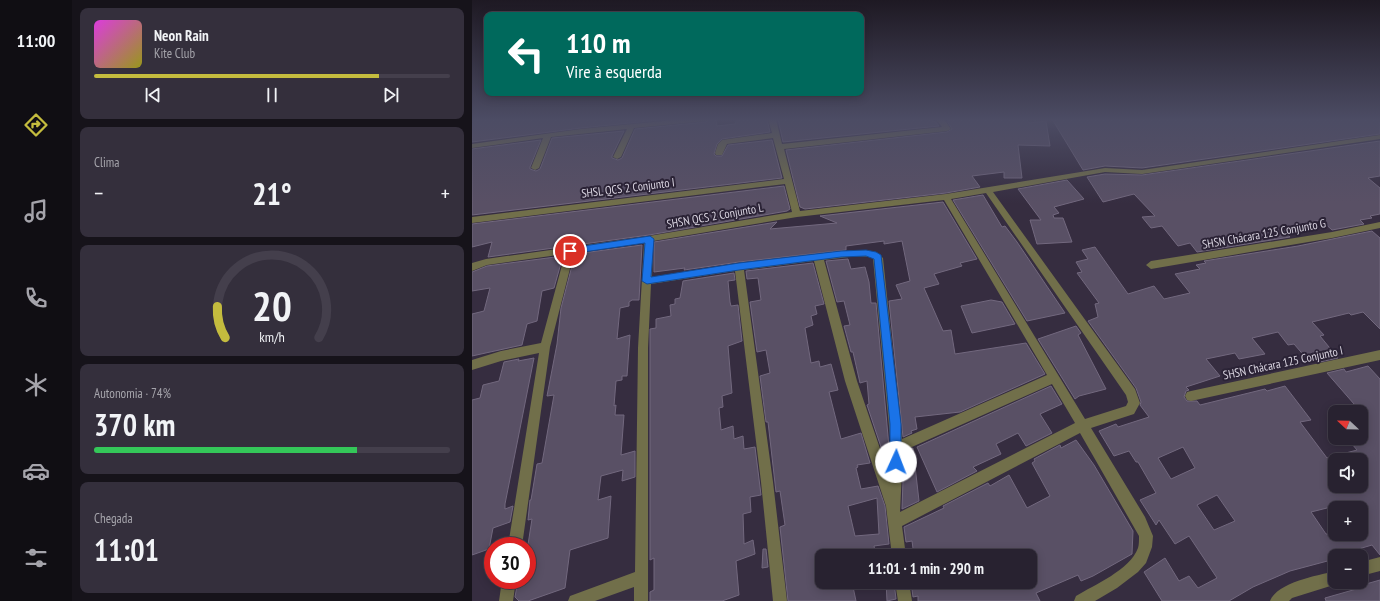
<!DOCTYPE html>
<html lang="pt">
<head>
<meta charset="utf-8">
<style>
  :root { --surface:#282230; --page:#342f3c; --text:#f1f3f6; --muted:#a5a4ab; --line:#443f4c; --accent:#c4bc3e }
  body { margin:0; font-family:"PT Sans Narrow",sans-serif; background:var(--page); color:var(--text); height:100vh; display:flex; flex-direction:column; font-size:15px; white-space:nowrap }
  * { box-sizing:border-box; margin:0 }
  p { font-size:13px; color:var(--muted) }
  .icon { flex:none; width:22px; height:22px; fill:none; stroke:currentColor; stroke-width:2; stroke-linecap:round; stroke-linejoin:round }
  .map { position:relative; flex:1; overflow:hidden }
  .details { display:flex; flex-direction:column; gap:8px; padding:8px; background:#16131a; width:400px }
  .details>* { flex:none }
  .hud { position:absolute; left:12px; top:12px; width:380px; height:84px; border-radius:8px; box-shadow:0 2px 10px #0003,0 0 0 1px var(--line); background:#00695c; color:#fff; overflow:hidden }
  .needle { width:26px; rotate:292deg }
  .controls { position:absolute; left:856px; top:405px; display:grid; gap:8px }
  .controls a { display:grid; place-items:center; width:40px; height:40px; border-radius:8px; background:var(--surface); box-shadow:0 2px 10px #0003,0 0 0 1px var(--line); font-size:20px }
  .speed { position:absolute; left:12px; top:537px; display:flex; gap:8px; font-size:20px; font-weight:700; text-align:center }
  .speed>* { display:grid; place-content:center; width:52px; height:52px; border-radius:50%; background:var(--surface); box-shadow:0 2px 10px #0003,0 0 0 1px var(--line); line-height:1 }
  .speed .limit { border:6px solid #d22; background:#fff; color:#111 }
  .pin { position:absolute; display:grid; place-items:center; width:34px; height:34px; color:#fff; margin:-17px; border:2px solid #fff; border-radius:50%; box-shadow:0 1px 4px #0007 }
  .me { position:absolute; width:44px; margin:-22px; rotate:2deg; stroke-linejoin:round; filter:drop-shadow(0 0 3px #0008) }
  .turn { display:flex; align-items:center; gap:14px; height:84px; padding:0 16px; font-size:18px }
  .turn .icon { width:52px; height:52px; stroke-width:2.5 }
  .turn b { display:block; font-size:28px; line-height:34px }
  .big { font-size:30px; font-weight:700; line-height:1.1 }
  .details .widget { flex:1; display:flex; flex-direction:column; justify-content:center; gap:6px; min-width:0; padding:0 14px; border-radius:8px; background:var(--page) }
  .details .dial { align-items:center; gap:0 }
  .dial svg { height:104px; overflow:visible; fill:none; stroke:var(--line); stroke-width:7; stroke-linecap:round; text-anchor:middle }
  .dial text { fill:var(--text); stroke:none }
  .song { display:flex; align-items:center; gap:12px }
  .cover { width:48px; height:48px; border-radius:6px; background:linear-gradient(135deg,hsl(300 70% 55%),hsl(60 70% 35%)) }
  .played { height:4px; border-radius:2px; background:linear-gradient(90deg,var(--accent) 80%,var(--line) 80%) }
  .keys { display:flex; justify-content:space-around; direction:ltr }
  .heat { display:flex; justify-content:space-between; align-items:center; font-size:22px; direction:ltr }
  .charge { height:6px; border-radius:3px; background:linear-gradient(90deg,#34c759 74%,var(--line) 0) }
  .trip { position:absolute; left:343px; top:549px; width:222px; height:40px; border-radius:8px; background:var(--surface); box-shadow:0 2px 10px #0003,0 0 0 1px var(--line); font-weight:700; line-height:40px; text-align:center }
  main { display:flex; flex:1; min-height:0 }
  .dock { display:flex; flex-direction:column; width:72px; justify-content:space-around; align-items:center; background:#100e13; color:var(--muted) }
  .dock .icon { width:28px; height:28px }
  .dock .selected { color:var(--accent) }
  .dock b { font-size:18px; color:var(--text) }
  .map>svg:first-child { display:block }
  .building { fill:#595065; stroke:#72687e; fill-rule:evenodd }
  .lines { fill:none; stroke-linecap:round; stroke-linejoin:round }
  .minor { fill:#716f4a; fill-rule:evenodd }
  .route { fill:#1a73e8; stroke:#114b97 }
  .labels { text-anchor:middle; stroke-width:4; stroke-linejoin:round; paint-order:stroke }
  .street-label { font-size:12px; fill:#dad5e1; stroke:#2b2336 }
</style>
</head>
<body>
<main>
<nav class="dock">
<b>11:00</b>
<svg class="icon selected" aria-label="directions" viewBox="0 0 24 24"><path d="M12 3l9 9-9 9-9-9zM9 14v-3h6M13 9l2 2-2 2"/></svg>
<svg class="icon" aria-label="music" viewBox="0 0 24 24"><path d="M9 18V5l10-2v13"/><circle cx="6" cy="18" r="3"/><circle cx="16" cy="16" r="3"/></svg>
<svg class="icon" aria-label="phone" viewBox="0 0 24 24"><path d="M5 4h4l2 5-3 2q2 4 5 5l2-3 5 2v4C11 20 4 13 5 4z"/></svg>
<svg class="icon" aria-label="climate" viewBox="0 0 24 24"><path d="M12 3v18M4 7l16 10M4 17L20 7"/></svg>
<svg class="icon" aria-label="car" viewBox="0 0 24 24"><path d="M5 17H2v-5l4-1 3-4h7l3 4 3 1v5h-3M9 17h6M6 11h13"/><circle cx="7" cy="17" r="2"/><circle cx="17" cy="17" r="2"/></svg>
<svg class="icon" aria-label="filters" viewBox="0 0 24 24"><path d="M4 7h16M4 17h16"/><circle cx="9" cy="7" r="2"/><circle cx="15" cy="17" r="2"/></svg>
</nav>
<section class="details">
<div class="widget">
<div class="song"><i class="cover"></i><div><b>Neon Rain</b><p>Kite Club</p></div></div>
<div class="played"></div>
<div class="keys"><svg class="icon" aria-label="previous" viewBox="0 0 24 24"><path d="M18 5L8 12l10 7zM5 5v14"/></svg><svg class="icon" aria-label="pause" viewBox="0 0 24 24"><path d="M8 5v14M16 5v14"/></svg><svg class="icon" aria-label="next" viewBox="0 0 24 24"><path d="M6 5l10 7-10 7zM19 5v14"/></svg></div>
</div>
<div class="widget"><p>Clima</p>
<div class="heat"><a>−</a><b class="big">21°</b><a>+</a></div>
</div>
<div class="widget dial"><svg viewBox="0 0 100 80">
<path d="M14 69A42 42 0 1 1 86 69"/>
<path d="M14 69A42 42 0 0 1 8 45" stroke="#c4bc3e"/>
<text x="50" y="56" font-size="32" font-weight="700">20</text>
<text x="50" y="72" font-size="11">km/h</text>
</svg></div>
<div class="widget"><p>Autonomia · 74%</p><b class="big">370 km</b><div class="charge"></div></div>
<div class="widget"><p>Chegada</p><b class="big">11:01</b></div>
</section>
<div class="map">
<svg width="908" height="601" viewBox="0 0 908 601">
  <rect width="100%" height="100%" fill="#362d40"/>
  <path class="building" d="M0 119H196L109 128 0 142Z
    M239 119H244L245 126 263 124 265 120 295 119 298 132 250 139 245 144 242 154 244 156H250L256 145 300 140 310 178 0 215V149L69 140 58 167V169L64 171 68 169 80 138 152 131 140 156V158L146 160 150 158 163 129 234 122Z
    M306 119H459L460 121 464 122 467 126 311 142Z
    M486 119H535L555 120 557 123 574 121 578 146 546 145 550 178H532V172L500 176 508 187 474 193 333 209 328 207 314 150 475 132 480 129 475 121Z
    M580 119H908V134L670 168 633 166 611 170Z
    M908 141V176L896 178 908 188V214L898 216 900 218 888 220 892 224 860 230 849 220 810 228 818 237 725 252 718 243 706 246 690 226 679 228 670 217 683 216 662 194 631 202 615 177 633 174 670 175Z
    M595 180 612 199 582 207 587 213 581 215 582 218H591L600 242 565 244 558 220H569L546 189Z
    M312 186 318 209 315 211 177 235 16 257 20 242 0 247V224Z
    M511 195 530 227 533 226 545 242 593 313 555 321 481 200Z
    M471 202 505 259 488 263 490 266 462 274 467 284 452 288 471 331 479 330 483 354 554 343 573 374 488 412 443 417 445 429 439 431 440 433 431 437 417 301 430 299 424 285 438 281 430 241 412 244V241L374 246V250L267 262 212 270 213 268 182 272V242L305 222 298 229 365 223 348 216Z
    M900 231 908 238V329L891 312 879 315 877 313 840 322 852 335 848 336 866 358 848 362 845 357 835 359 822 344 816 345 806 332 780 338 793 354 767 359 763 353 734 359 748 376 714 387 717 390 714 391 712 397 715 401H725L728 405 793 389 795 391 813 386 839 420 828 422 855 458 885 450 875 438H889V412L855 373 872 369 874 372 896 366 908 379V555L900 545 863 556V559L818 571 781 587 757 601H690L672 572 693 558 707 581 717 576 726 588 745 578 717 536 703 544 687 520 684 525 668 500 684 493 666 462H664L657 451 642 456 627 431 644 424 646 427 677 417 668 405 669 402 664 388 616 321 626 317 623 304 627 303 605 273 610 272 604 262 616 259 610 250 623 247 656 294 682 286 692 299 718 293 703 274 728 269 724 265 734 263 732 261 826 246ZM711 447 723 468 699 479 686 458ZM863 460H889V486H863ZM745 495 763 521 742 530 725 505ZM871 504 874 508H889V534H854L839 512Z
    M170 245 167 300H160L157 302V306L148 308 145 339 158 335 155 376H150V380L144 381 142 406 144 405 143 415H152L149 455 163 451V477L150 481 151 470 129 476 126 500 139 496 136 538 98 550 93 588 56 601H47L43 597 46 580H55V551L60 519 56 520 58 500H59L65 464 70 463 82 395 75 396 85 344 89 308 103 254Z
    M91 256 82 288 70 291 65 321 55 324 50 345 0 356V314L12 311 18 288 0 291V272L15 266Z
    M376 259 379 269 393 267 397 282 399 303H404L417 447 416 468 395 405 397 404 395 381 388 383 381 352H379L372 326 378 325 372 301 365 302 354 261Z
    M341 263 352 304 343 306 345 314 339 316 341 325 333 328 339 363 347 361 348 367 359 364 366 390 357 392 369 439 389 433 398 463 385 465 386 467 384 468 389 489 406 486 413 506 417 544 402 546 404 556H350V582H380L384 601H316L308 527 313 525 308 491 304 492 296 422H294L288 376 298 373 294 350 285 352 278 302 289 300 286 278 275 279 274 271ZM405 498 407 534 383 536 376 506Z
    M262 273 263 280 256 281 258 302 259 306 266 305 270 341 256 346 260 393 250 396 251 407 247 408 249 430 261 426 262 439 271 436 272 449 283 447 289 495 278 497 279 512 271 514 272 544 281 540 283 554 264 561 267 595 250 601H178V592L182 590V558L178 560V329L184 328V319L199 316 198 305 203 304V299L208 298 211 281Z
    M519 300 530 302 543 324 500 333 489 306Z
    M604 326 609 333 606 335 634 389 607 396 603 399 566 339Z
    M62 358 33 504V509L41 506 38 522 21 528 17 549 0 555V400L8 398 11 385 27 381 32 362 47 359 46 361Z
    M579 386 590 404 568 414 580 433 554 446 546 433 524 444 529 454 501 467 505 471 465 492 445 447Z
    M604 440 622 465 661 531 660 554 621 576 609 581 606 575 564 593 568 601H446V596L441 597 439 582H558V556H442L440 541 434 542 432 527 472 508 471 506 516 483 518 486 537 475 555 508 578 496 560 463 563 461 562 459 588 445 589 448Z
    M441 448 447 501 430 509 432 452Z
    M291 549H294L296 567 290 568Z
    M908 580V601H854L853 598 888 588 887 586Z
    M414 582H422L424 599 415 601Z"/>
  <g class="lines">
    <path class="minor" d="M212 119H238L234 121 162 128 149 157 145 159 141 157 155 129 79 137 67 168 63 170 59 168 71 138 0 148V144L109 129Z
      M296 119H304L310 144 470 127 464 119H472L479 129 475 131 312 149 328 211 474 194 633 168 670 170 908 135V139L670 174 633 172 521 192 663 389 668 403 662 414 619 428 673 517 681 536 680 547 674 563 666 572 645 588 623 601H602L604 596C622 585 658 570 666 548 667 545 667 540 667 536L608 433 430 526 434 556H420L414 506 373 381 342 261 272 270 301 482 315 601H301L289 482 263 271 179 284 176 348V601H162V587L123 601H96L98 596 163 572 166 348 172 243 102 253 78 347 50 546H36L67 353 29 361 0 370V360L29 351 69 343 93 254 15 265 0 271V263L14 259 177 236 320 212 313 184 0 223V217L312 179 301 138 255 144 250 155H244L243 153 246 144 250 140 300 133ZM514 193 654 395 656 402 654 406 613 419 479 199ZM472 200 575 375 430 439 411 258 404 252 385 250 267 263 180 277 181 241 325 217ZM385 256 399 257 401 259 419 447 417 475 385 381 352 260ZM580 384 603 423 428 512 431 451Z
      M556 119H567L563 121Z
      M908 222V228L860 238 679 269 674 265 679 261 860 232Z
      M908 350V360L719 401 715 400 713 396 715 392 719 391Z
      M908 557V571L889 576V562Z
      M863 571V582L868 583 820 598 817 601H798C806 582 844 576 863 571Z
      M30 580H44L41 601H27Z
      M423 582H437L440 601H426Z"/>
  </g>
  <linearGradient id="sky" x2="0" y2="1"><stop stop-color="#1e1923"/><stop offset="0.59" stop-color="#4c4c64"/><stop offset="1" stop-color="#4c4c64" stop-opacity="0"/></linearGradient>
  <rect width="908" height="203" fill="url(#sky)"/>
  <path class="route" d="M178 236 182 239 179 277 267 263 369 251 394 250 404 252 409 255 429 424V462L428 466 424 468 420 466 418 462V424L402 259 394 256 369 257 267 270 175 284 170 281 173 243 98 254 94 251 98 248Z"/>
  <g class="labels">
    <g class="street-label">
      <text transform="translate(156 188) rotate(-7)" y="4">SHSL QCS 2 Conjunto I</text>
      <text transform="translate(243 216) rotate(-10)" y="4">SHSN QCS 2 Conjunto L</text>
      <text transform="translate(792 234) rotate(-10)" y="4">SHSN Chácara 125 Conjunto G</text>
      <text transform="translate(811 363) rotate(-12)" y="4">SHSN Chácara 125 Conjunto I</text>
    </g>
  </g>
</svg>
<div class="controls">
<a><svg class="needle" viewBox="-14 -14 28 28"><path d="M0-13l5 13h-10z" fill="#e53935"/><path d="M0 13l5-13h-10z" fill="#a5a4ab"/></svg></a>
<a><svg class="icon" aria-label="sound" viewBox="0 0 24 24"><path d="M4 9h4l5-4v14l-5-4H4zM17 9q2 3 0 6"/></svg></a>
<a>+</a>
<a>−</a>
</div>
<div class="speed"><div class="limit">30</div></div>
<div class="pin" style="left:98px;top:251px;background:#d93025"><svg class="icon" aria-label="arrive" viewBox="0 0 24 24"><path d="M6 21V4h12l-3 4 3 4H6"/></svg></div>
<svg class="me" style="left:424px;top:462px" viewBox="-20 -20 40 40"><circle r="19" fill="#fff"/><path d="M0-13L10 11 0 6-10 11z" fill="#1a73e8"/></svg>
<div class="trip">11:01 · 1 min · 290 m</div>
<div class="hud">
<div class="turn"><svg class="icon" aria-label="left" viewBox="0 0 24 24"><path d="M17 20v-9H6M10 6l-5 5 5 5"/></svg><div><b>110 m</b>Vire à esquerda</div></div>
</div>
</div>
</main>
</body>
</html>
